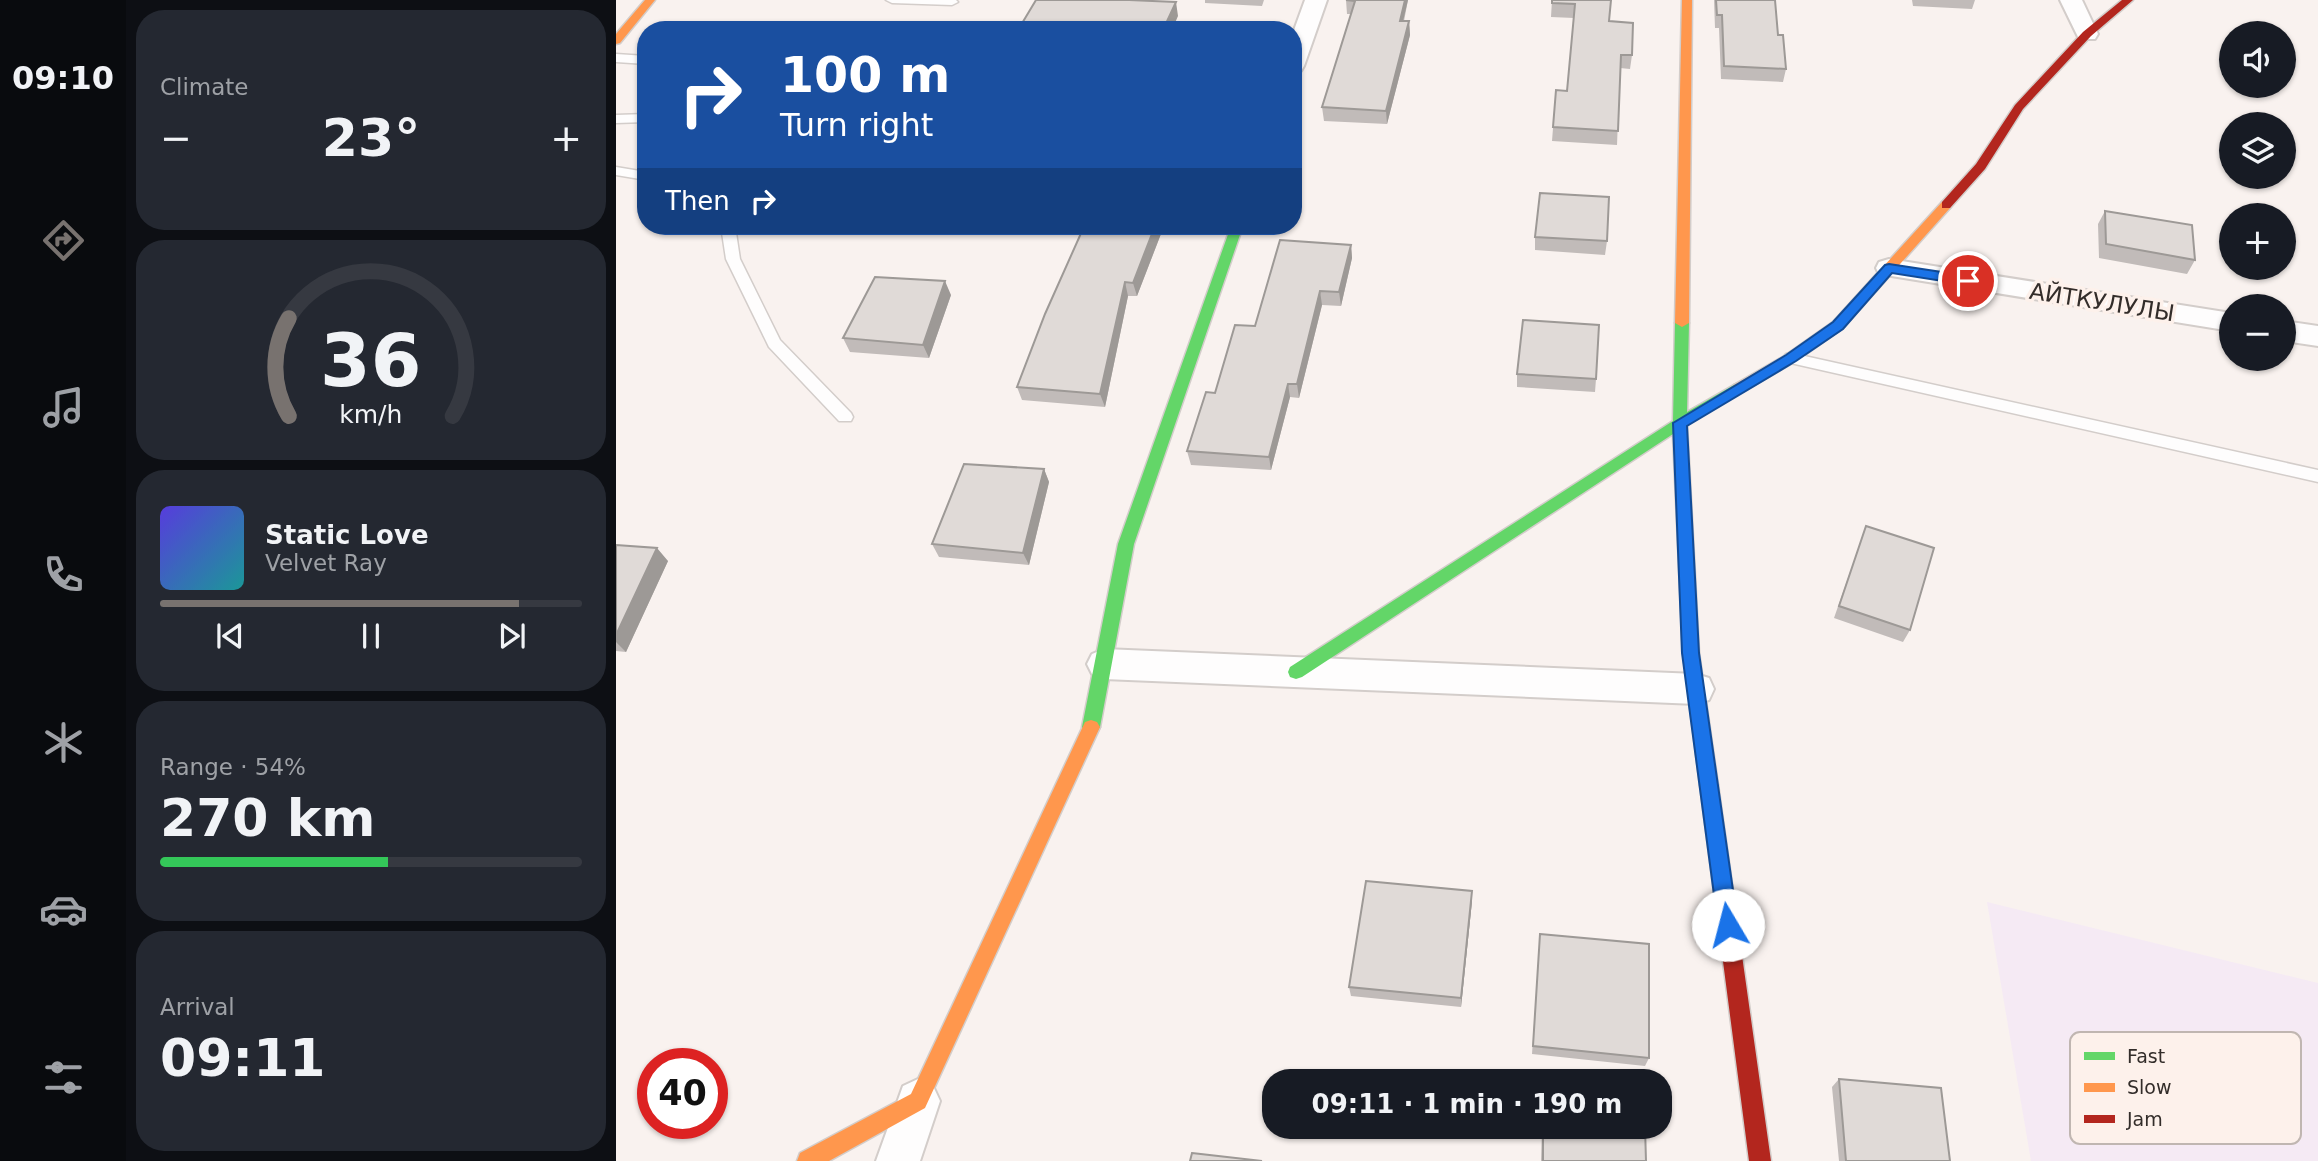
<!DOCTYPE html>
<html lang="en">
<head>
<meta charset="utf-8">
<style>
  :root { --surface:#171b24; --page:#242831; --text:#f1f3f6; --muted:#9ea1a6; --line:#363941; --accent:#78726f }
  body { margin:0; font-family:"DejaVu Sans",sans-serif; background:var(--page); color:var(--text); height:100vh; display:flex; flex-direction:column; font-size:26px; white-space:nowrap }
  * { box-sizing:border-box; margin:0 }
  p { font-size:23px; color:var(--muted) }
  .icon { flex:none; width:38px; height:38px; fill:none; stroke:currentColor; stroke-width:2; stroke-linecap:round; stroke-linejoin:round }
  .map { position:relative; flex:1; overflow:hidden }
  .details { display:flex; flex-direction:column; gap:10px; padding:10px; background:#0d0f14; width:490px }
  .details>* { flex:none }
  .top-card { position:absolute; left:21px; top:21px; width:665px; height:214px; border-radius:28px; box-shadow:0 2px 5px #0004; background:#1a4fa0; color:#fff; overflow:hidden }
  .controls { position:absolute; left:1603px; top:21px; display:grid; gap:14px }
  .controls a { display:grid; place-items:center; width:77px; height:77px; border-radius:50%; background:var(--surface); box-shadow:0 2px 5px #0004; font-size:35px }
  .speed { position:absolute; left:21px; top:1048px; display:flex; gap:14px; font-size:35px; font-weight:700; text-align:center }
  .speed>* { display:grid; place-content:center; width:91px; height:91px; border-radius:50%; background:var(--surface); box-shadow:0 2px 5px #0004; line-height:1 }
  .speed .limit { border:10px solid #d22; background:#fff; color:#111 }
  .pin { position:absolute; display:grid; place-items:center; width:60px; height:60px; color:#fff; margin:-30px; border:4px solid #fff; border-radius:50%; box-shadow:0 2px 7px #0007 }
  .me { position:absolute; width:77px; margin:-38px; rotate:352deg; stroke-linejoin:round; filter:drop-shadow(0 0 5px #0008) }
  .turn { display:flex; align-items:center; gap:24px; height:147px; padding:0 28px; font-size:32px }
  .turn .icon { width:91px; height:91px; stroke-width:2.5 }
  .turn b { display:block; font-size:49px; line-height:60px }
  .then { display:flex; align-items:center; height:66px; padding:0 28px; background:#0003; gap:14px; font-size:26px }
  .big { font-size:52px; font-weight:700; line-height:1.1 }
  .details .widget { flex:1; display:flex; flex-direction:column; justify-content:center; gap:10px; min-width:0; padding:0 24px; border-radius:28px; background:var(--page) }
  .details .dial { align-items:center; gap:0 }
  .dial svg { height:182px; overflow:visible; fill:none; stroke:var(--line); stroke-width:7; stroke-linecap:round; text-anchor:middle }
  .dial text { fill:var(--text); stroke:none }
  .song { display:flex; align-items:center; gap:21px }
  .cover { width:84px; height:84px; border-radius:10px; background:linear-gradient(135deg,hsl(250 70% 55%),hsl(180 70% 35%)) }
  .played { height:7px; border-radius:4px; background:linear-gradient(90deg,var(--accent) 85%,var(--line) 85%) }
  .keys { display:flex; justify-content:space-around; direction:ltr }
  .heat { display:flex; justify-content:space-between; align-items:center; font-size:38px; direction:ltr }
  .charge { height:10px; border-radius:5px; background:linear-gradient(90deg,#34c759 54%,var(--line) 0) }
  .trip { position:absolute; left:646px; top:1069px; width:410px; height:70px; border-radius:28px; background:var(--surface); box-shadow:0 2px 5px #0004; font-weight:700; line-height:70px; text-align:center }
  main { display:flex; flex:1; min-height:0 }
  .menu { display:flex; flex-direction:column; width:126px; justify-content:space-around; align-items:center; background:#090b0e; color:var(--muted) }
  .menu .icon { width:49px; height:49px }
  .menu .on { color:var(--accent) }
  .menu b { font-size:32px; color:var(--text) }
  .map>svg:first-child { display:block }
  .education { fill:#f5eaf4 }
  .lines { fill:none; stroke-linecap:round; stroke-linejoin:round }
  .lane-casing { stroke:#d3cdca; stroke-width:3 }
  .street-casing { stroke:#d3cdca; stroke-width:4 }
  .fast-casing { stroke:#d3cdca; stroke-width:3 }
  .slow-casing { stroke:#d3cdca; stroke-width:3 }
  .jam-casing { stroke:#d3cdca; stroke-width:3 }
  .lane { fill:#fefdfd; fill-rule:evenodd }
  .street { fill:#fefdfd; fill-rule:evenodd }
  .fast { fill:#63d668; fill-rule:evenodd }
  .slow { fill:#ff974d; fill-rule:evenodd }
  .jam { fill:#b3261e; fill-rule:evenodd }
  .wall { fill:#c1bbb9 }
  .shaded-wall { fill:#9d9996 }
  .building { fill:#e0dad7; stroke:#9d9996; stroke-width:2 }
  .route { fill:#1a73e8; stroke:#114b97; stroke-width:2 }
  .labels { text-anchor:middle; stroke-width:7; stroke-linejoin:round; paint-order:stroke }
  .street-label { font-size:23px; fill:#332d2a; stroke:#fdf1eb }
  .key { fill:#fdf1eb; stroke:#c0b6b1; stroke-width:2 }
  .key-label { font-size:19px; fill:#332d2a }
</style>
</head>
<body>
<main>
<nav class="menu">
<b>09:10</b>
<svg class="icon on" aria-label="directions" viewBox="0 0 24 24"><path d="M12 3l9 9-9 9-9-9zM9 14v-3h6M13 9l2 2-2 2"/></svg>
<svg class="icon" aria-label="music" viewBox="0 0 24 24"><path d="M9 18V5l10-2v13"/><circle cx="6" cy="18" r="3"/><circle cx="16" cy="16" r="3"/></svg>
<svg class="icon" aria-label="phone" viewBox="0 0 24 24"><path d="M5 4h4l2 5-3 2q2 4 5 5l2-3 5 2v4C11 20 4 13 5 4z"/></svg>
<svg class="icon" aria-label="climate" viewBox="0 0 24 24"><path d="M12 3v18M4 7l16 10M4 17L20 7"/></svg>
<svg class="icon" aria-label="car" viewBox="0 0 24 24"><path d="M5 17H2v-5l4-1 3-4h7l3 4 3 1v5h-3M9 17h6M6 11h13"/><circle cx="7" cy="17" r="2"/><circle cx="17" cy="17" r="2"/></svg>
<svg class="icon" aria-label="filters" viewBox="0 0 24 24"><path d="M4 7h16M4 17h16"/><circle cx="9" cy="7" r="2"/><circle cx="15" cy="17" r="2"/></svg>
</nav>
<section class="details">
<div class="widget"><p>Climate</p>
<div class="heat"><a>−</a><b class="big">23°</b><a>+</a></div>
</div>
<div class="widget dial"><svg viewBox="0 0 100 80">
<path d="M14 69A42 42 0 1 1 86 69"/>
<path d="M14 69A42 42 0 0 1 14 26" stroke="#78726f"/>
<text x="50" y="56" font-size="32" font-weight="700">36</text>
<text x="50" y="72" font-size="11">km/h</text>
</svg></div>
<div class="widget">
<div class="song"><i class="cover"></i><div><b>Static Love</b><p>Velvet Ray</p></div></div>
<div class="played"></div>
<div class="keys"><svg class="icon" aria-label="previous" viewBox="0 0 24 24"><path d="M18 5L8 12l10 7zM5 5v14"/></svg><svg class="icon" aria-label="pause" viewBox="0 0 24 24"><path d="M8 5v14M16 5v14"/></svg><svg class="icon" aria-label="next" viewBox="0 0 24 24"><path d="M6 5l10 7-10 7zM19 5v14"/></svg></div>
</div>
<div class="widget"><p>Range · 54%</p><b class="big">270 km</b><div class="charge"></div></div>
<div class="widget"><p>Arrival</p><b class="big">09:11</b></div>
</section>
<div class="map">
<svg width="1702" height="1161" viewBox="0 0 1702 1161">
  <rect width="100%" height="100%" fill="#f9f2ef"/>
  <path class="education" d="M1371 902 1702 983V1161H1415Z"/>
  <g class="lines">
    <defs>
      <path id="lane" d="M270 0H340L342 2 336 5 276 3Z
        M0 54 30 56V64L0 62Z
        M30 114V122L0 123V115Z
        M0 167 30 172V180L0 175Z
        M105 226H119L124 259 164 340 235 413 237 417 235 421H223L153 347 110 259Z
        M1175 353 1702 470V482L1170 362 1167 358 1170 354Z"/>
      <path id="street" d="M689 0H711L688 66 685 71 677 73V33Z
        M1444 0H1466L1482 34 1479 39H1463Z
        M1273 259 1615 313V331L1263 274 1260 268 1263 262Z
        M1668 321 1702 326V346L1668 341Z
        M488 649 1080 674 1093 678 1098 689 1093 700 1080 704 488 679 476 674 471 664 476 654Z
        M302 1079 317 1086 324 1101 304 1161H260L287 1086Z"/>
      <path id="fast" d="M615 226H627L518 544 484 727 481 732 475 734 469 732 466 727 502 544Z
        M1066 319 1073 323 1071 412 1118 385 1123 383 1130 388 1071 425 1083 653 1102 785 1099 791 1093 793 1087 791 1084 785 1067 653 1057 434 686 677 680 679 674 677 672 672 674 667 1057 421 1059 323Z"/>
      <path id="slow" d="M29 0H39L4 43 0 44V34Z
        M1066 0H1076L1073 323 1066 327 1059 323Z
        M1330 201 1336 205 1334 208 1227 328 1180 361 1128 391H1118L1116 388 1118 385 1170 355 1217 322 1326 202Z
        M475 720 481 722 484 727 309 1108 213 1161H181L184 1153 295 1094 469 722Z"/>
      <path id="jam" d="M1506 0H1517L1475 36 1407 109 1369 169 1334 208H1326V202L1360 164 1399 105 1467 32Z
        M1093 777 1099 779 1102 785 1155 1161H1133L1084 785 1087 779Z"/>
    </defs>
    <use href="#lane" class="lane-casing"/>
    <use href="#street" class="street-casing"/>
    <use href="#fast" class="fast-casing"/>
    <use href="#slow" class="slow-casing"/>
    <use href="#jam" class="jam-casing"/>
    <use href="#lane" class="lane"/>
    <use href="#street" class="street"/>
    <use href="#fast" class="fast"/>
    <use href="#slow" class="slow"/>
    <use href="#jam" class="jam"/>
  </g>
  <path class="wall" d="M589 0H648L646 6 589 3Z
    M730 0H792L788 21H793L794 35 771 124 708 121 706 107 735 14H731Z
    M936 0H995L993 21 1016 55 1014 69 1004 68 1001 145 936 141 940 90 951 91 958 18 935 17Z
    M1098 0H1159L1162 35 1170 69 1167 82 1105 79 1103 28H1099Z
    M1296 0H1359L1356 9 1297 6Z
    M1489 211 1579 260 1571 274 1483 258 1482 224Z
    M472 226H548L521 296H512L489 407 406 400 401 387Z
    M919 237 991 241 989 255 919 250Z
    M735 245 736 258 725 306 706 305 683 398 674 397 655 470 575 465 571 451 599 393 639 326Z
    M335 295 313 358 234 352 227 338Z
    M901 374 980 379 979 392 901 387Z
    M428 469 433 482 413 565 323 557 316 544Z
    M1250 526 1294 630 1287 642 1218 618Z
    M0 545 52 561 10 652 0 651Z
    M856 891V901L845 1007 735 996 733 987Z
    M924 934 1033 1058 1029 1066 916 1054Z
    M1223 1079 1334 1161H1223L1216 1087Z
    M926 1127H1029L1030 1161H925Z"/>
  <path class="shaded-wall" d="M789 0H792L784 34V21Z
    M560 2 562 16 556 30H547Z
    M793 21 794 35 771 124 770 111Z
    M539 226H548L521 296 517 283Z
    M735 245 736 258 725 306 723 292Z
    M329 281 335 295 313 358 307 345Z
    M509 282 512 296 489 407 484 394Z
    M704 291 706 305 683 398 681 384Z
    M672 384 674 397 655 470 653 457Z
    M428 469 433 482 413 565 407 553Z
    M41 548 52 561 10 652 0 642V635Z
    M856 891V901L845 1007V998Z"/>
  <path class="building" d="M420 0H513L560 2 547 30H402Z
    M730 0H789L784 21H793L770 111 706 107 739 1Z
    M936 0H995L993 21 1017 23 1016 55H1005L1002 131 937 127 940 90 951 91 959 4 936 3Z
    M1100 0H1159L1162 35H1167L1170 69 1108 66 1106 15H1101Z
    M924 193 993 197 991 241 919 237Z
    M1489 211 1576 225 1579 260 1490 244Z
    M472 226H539L517 283 509 282 484 394 401 387 429 314 466 231H469Z
    M664 240 735 245 723 292 704 291 681 384H672L653 457 571 451 590 392 599 393 619 325 639 326Z
    M259 277 329 281 307 345 227 338Z
    M907 320 983 325 980 379 901 374Z
    M348 464 428 469 407 553 316 544Z
    M1250 526 1318 548 1294 630 1223 606Z
    M0 545 41 548 0 635Z
    M750 881 856 891 845 998 733 987Z
    M924 934 1033 944V1058L917 1046Z
    M1223 1079 1325 1088 1334 1161H1230Z
    M927 1127H1029L1030 1161H927Z
    M576 1153 646 1161H574Z"/>
  <path class="route" d="M1273 264 1352 276 1359 281 1352 285 1276 273 1227 329 1180 361 1071 426 1083 653 1122 925 1119 932 1112 934 1105 932 1102 925 1066 653 1057 423 1170 355 1217 322 1269 265Z"/>
  <g class="labels">
    <g class="street-label">
      <text transform="translate(1486 302) rotate(9)" y="8">АЙТКУЛУЛЫ</text>
    </g>
  </g>
  <rect x="1454" y="1032" width="231" height="112" rx="10" class="key"/>
  <rect x="1468" y="1052" width="31" height="8" fill="#63d668"/>
  <rect x="1468" y="1083" width="31" height="9" fill="#ff974d"/>
  <rect x="1468" y="1115" width="31" height="8" fill="#b3261e"/>
  <g class="key-label">
    <text x="1511" y="1063">Fast</text>
    <text x="1511" y="1094">Slow</text>
    <text x="1511" y="1126">Jam</text>
  </g>
</svg>
<div class="controls">
<a><svg class="icon" aria-label="sound" viewBox="0 0 24 24"><path d="M4 9h4l5-4v14l-5-4H4zM17 9q2 3 0 6"/></svg></a>
<a><svg class="icon" aria-label="layers" viewBox="0 0 24 24"><path d="M12 4l9 5-9 5-9-5zM3 14l9 5 9-5"/></svg></a>
<a>+</a>
<a>−</a>
</div>
<div class="speed"><div class="limit">40</div></div>
<div class="pin" style="left:1352px;top:281px;background:#d93025"><svg class="icon" aria-label="arrive" viewBox="0 0 24 24"><path d="M6 21V4h12l-3 4 3 4H6"/></svg></div>
<svg class="me" style="left:1112px;top:925px" viewBox="-20 -20 40 40"><circle r="19" fill="#fff"/><path d="M0-13L10 11 0 6-10 11z" fill="#1a73e8"/></svg>
<div class="trip">09:11 · 1 min · 190 m</div>
<div class="top-card">
<div class="turn"><svg class="icon" aria-label="right" viewBox="0 0 24 24"><path d="M7 20v-9h11M14 6l5 5-5 5"/></svg><div><b>100 m</b>Turn right</div></div>
<div class="then">Then<svg class="icon" aria-label="right" viewBox="0 0 24 24"><path d="M7 20v-9h11M14 6l5 5-5 5"/></svg></div>
</div>
</div>
</main>
</body>
</html>
